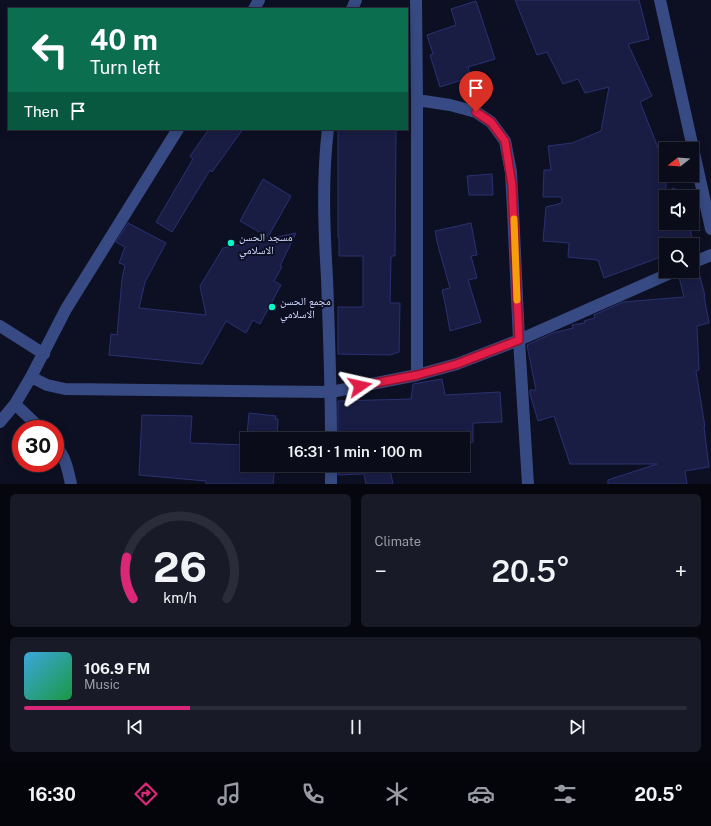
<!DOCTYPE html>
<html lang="en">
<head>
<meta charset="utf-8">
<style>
  :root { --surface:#0a0c1a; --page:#181a27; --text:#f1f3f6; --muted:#999ba2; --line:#2a2c39; --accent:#db2777 }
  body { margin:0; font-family:"Public Sans","Noto Naskh Arabic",sans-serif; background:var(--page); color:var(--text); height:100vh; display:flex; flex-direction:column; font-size:15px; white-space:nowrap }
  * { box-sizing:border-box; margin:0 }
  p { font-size:13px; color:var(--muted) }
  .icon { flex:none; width:22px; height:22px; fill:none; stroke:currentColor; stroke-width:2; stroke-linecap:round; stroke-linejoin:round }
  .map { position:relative; height:484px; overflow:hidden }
  .drawer { display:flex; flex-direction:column; gap:10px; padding:10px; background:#06070e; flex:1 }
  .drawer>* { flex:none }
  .guide { position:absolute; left:8px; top:8px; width:400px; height:122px; border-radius:0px; box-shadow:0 2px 10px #0003,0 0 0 1px var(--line); background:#0b6e4f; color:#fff; overflow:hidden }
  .needle { width:26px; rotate:253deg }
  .controls { position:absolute; left:659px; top:142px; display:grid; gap:8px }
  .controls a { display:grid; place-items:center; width:40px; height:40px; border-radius:0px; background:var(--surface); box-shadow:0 2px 10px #0003,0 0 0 1px var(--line); font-size:20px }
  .speed { position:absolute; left:12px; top:420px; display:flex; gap:8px; font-size:20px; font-weight:700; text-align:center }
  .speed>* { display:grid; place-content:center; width:52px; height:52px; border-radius:50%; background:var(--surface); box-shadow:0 2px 10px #0003,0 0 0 1px var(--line); line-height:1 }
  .speed .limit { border:6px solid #d22; background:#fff; color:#111 }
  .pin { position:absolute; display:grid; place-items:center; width:34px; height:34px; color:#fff; margin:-41px -17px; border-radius:50% 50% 50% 0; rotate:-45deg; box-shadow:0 0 4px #0007 }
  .pin .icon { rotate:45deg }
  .me { position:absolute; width:44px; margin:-22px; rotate:79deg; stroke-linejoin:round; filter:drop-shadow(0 0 3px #0008) }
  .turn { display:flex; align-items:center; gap:14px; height:84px; padding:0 16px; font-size:18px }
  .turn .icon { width:52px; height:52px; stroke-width:2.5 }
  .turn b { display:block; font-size:28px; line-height:34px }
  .then { display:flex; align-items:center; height:38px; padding:0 16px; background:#0003; gap:8px; font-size:15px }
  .big { font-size:30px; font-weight:600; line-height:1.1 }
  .drawer .widget { flex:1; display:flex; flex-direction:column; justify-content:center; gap:6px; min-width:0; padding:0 14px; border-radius:6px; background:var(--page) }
  .drawer .dial { align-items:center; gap:0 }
  .dial svg { height:104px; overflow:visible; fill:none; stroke:var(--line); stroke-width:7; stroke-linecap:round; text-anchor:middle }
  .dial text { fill:var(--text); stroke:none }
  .song { display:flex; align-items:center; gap:12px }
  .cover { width:48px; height:48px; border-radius:6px; background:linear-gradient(135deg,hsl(200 70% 55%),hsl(140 70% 35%)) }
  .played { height:4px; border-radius:2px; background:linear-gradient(90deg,var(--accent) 25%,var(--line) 25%) }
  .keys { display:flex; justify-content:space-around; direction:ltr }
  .heat { display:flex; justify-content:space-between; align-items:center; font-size:22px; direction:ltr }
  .drawer .tiles { flex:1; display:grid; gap:10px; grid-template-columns:1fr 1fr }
  .widget:last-child { grid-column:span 2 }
  .trip { position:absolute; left:240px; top:432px; width:230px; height:40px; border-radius:0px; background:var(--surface); box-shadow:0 2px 10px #0003,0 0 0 1px var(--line); font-weight:600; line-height:40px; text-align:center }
  .menu { display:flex; height:64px; justify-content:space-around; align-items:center; background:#04050a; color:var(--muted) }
  .menu .icon { width:28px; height:28px }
  .menu .current { color:var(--accent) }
  .menu b { font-size:18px; color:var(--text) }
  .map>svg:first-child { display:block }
  .building { fill:#191d44; stroke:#2a3171 }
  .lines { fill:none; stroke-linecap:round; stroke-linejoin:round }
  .minor { stroke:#374a83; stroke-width:12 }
  .route-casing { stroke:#92132f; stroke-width:10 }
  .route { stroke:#e11d48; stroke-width:7 }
  .slow { stroke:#f59e0b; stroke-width:7 }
  .poi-dot { fill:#00fac9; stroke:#0d1023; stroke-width:1.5 }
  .labels { text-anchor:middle; stroke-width:4; stroke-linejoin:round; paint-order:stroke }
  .poi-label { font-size:11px; fill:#cfd7ff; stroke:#0d1023; text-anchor:start }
</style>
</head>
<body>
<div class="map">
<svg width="711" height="484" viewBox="0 0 711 484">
  <rect width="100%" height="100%" fill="#0d1023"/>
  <path class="building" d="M515 0H639L649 39 628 44 652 96 640 102 666 168V191L674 188 678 196 682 191 683 197H666V223H689L695 254 692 255V245H666V255L604 278 598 260 568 257 569 243 543 241 546 207 562 203V197H543L544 170H551L548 146 572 143 601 131 609 87 585 93 578 79 563 84 547 52 537 55Z
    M476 1 495 59 468 67 471 77 440 87 430 55 433 54 427 35 456 25 451 9Z
    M209 129H243L212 172 210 170 172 232 156 222 193 159 190 156Z
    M338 129H396L395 256H391L390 303H400L399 352 390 355 338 354V307H363V256H339V237H338Z
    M492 174 493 195H469L467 176Z
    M263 179 291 196 268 237 240 221Z
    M128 223 166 243 145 282 139 308 206 315 200 286 223 248 296 233 280 266 282 267 274 281 281 285 260 324 253 320 246 333 226 321 202 364 109 355 111 334 117 335 122 279 125 265 119 263 125 247 116 242Z
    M471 223 477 255 471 256 477 278 468 280 481 322 450 331 445 303 442 290 450 288 438 246 435 231Z
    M698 269 705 296H704L709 323 697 326 699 370 696 371 705 427H704L709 467 685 471 687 484H608V480L657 464H570L554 416 538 421 530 394V390H536L527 345 553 333 573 328 572 325 585 323 584 321 595 318 594 315 623 302 684 297 679 277 682 271H692Z
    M442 379 445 395 500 392 502 422 473 423V442L463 445V439H338V401L411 399 413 384Z
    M249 413 276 416 275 419H278L277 439H247V465H275L273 484H206V481L139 475 142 415 192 416 190 443 246 445Z
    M338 465H403L390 469 393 484H366L364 474 338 475Z"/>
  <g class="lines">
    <path class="minor" d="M416 0 417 100 450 105 476 112 491 122 505 141 511 172 513 210 519 340 528 484
      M660 0 711 229
      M254 9 259 0
      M352 9 356 0
      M328 129C322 178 324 229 327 278 329 332 331 385 331 439
      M692 263 711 255
      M0 326 44 354
      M417 375V100
      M31 377 47 385 65 389 331 392 417 375 457 364 519 340 675 271
      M15 404 41 429
      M0 422 15 404 31 377 66 309 178 129
      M55 445C65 455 68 470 71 484
      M331 465V484"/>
  </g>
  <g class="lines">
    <defs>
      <path id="route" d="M360 386 417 375 457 364 519 340 512 185 505 141 491 122 476 112"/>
    </defs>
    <use href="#route" class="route-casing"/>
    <use href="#route" class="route"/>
    <path class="slow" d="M514 219 517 300"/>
  </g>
  <g class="poi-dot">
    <circle cx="231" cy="243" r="4"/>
    <circle cx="272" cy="307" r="4"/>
  </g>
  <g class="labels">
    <g class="poi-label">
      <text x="239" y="241">مسجد الحسن<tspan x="239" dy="13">الاسلامي</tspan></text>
      <text x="280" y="305">مجمع الحسن<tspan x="280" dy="13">الاسلامي</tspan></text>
    </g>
  </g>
</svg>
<div class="controls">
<a><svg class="needle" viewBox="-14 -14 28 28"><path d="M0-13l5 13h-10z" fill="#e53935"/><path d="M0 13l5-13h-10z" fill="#999ba2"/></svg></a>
<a><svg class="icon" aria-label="sound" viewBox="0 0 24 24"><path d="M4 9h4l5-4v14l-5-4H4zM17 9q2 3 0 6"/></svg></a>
<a><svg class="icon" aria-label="search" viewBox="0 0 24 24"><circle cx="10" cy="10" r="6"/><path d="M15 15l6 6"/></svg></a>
</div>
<div class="speed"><div class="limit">30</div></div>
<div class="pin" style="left:476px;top:112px;background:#d93025"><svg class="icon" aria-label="arrive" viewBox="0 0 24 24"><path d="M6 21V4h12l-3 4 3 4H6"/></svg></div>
<svg class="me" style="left:360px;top:386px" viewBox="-20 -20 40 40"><path d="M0-17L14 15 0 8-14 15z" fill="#e11d48" stroke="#fff" stroke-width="4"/></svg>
<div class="trip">16:31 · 1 min · 100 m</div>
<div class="guide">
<div class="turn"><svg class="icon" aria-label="left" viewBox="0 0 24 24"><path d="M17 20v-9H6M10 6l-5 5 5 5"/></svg><div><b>40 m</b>Turn left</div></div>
<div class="then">Then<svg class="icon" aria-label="arrive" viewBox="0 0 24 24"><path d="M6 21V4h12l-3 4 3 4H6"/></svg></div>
</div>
</div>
<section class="drawer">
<div class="tiles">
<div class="widget dial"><svg viewBox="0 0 100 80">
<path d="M14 69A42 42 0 1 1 86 69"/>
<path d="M14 69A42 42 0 0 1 9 37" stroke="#db2777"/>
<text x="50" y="56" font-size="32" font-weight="700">26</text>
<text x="50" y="72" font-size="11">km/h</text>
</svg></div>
<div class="widget"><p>Climate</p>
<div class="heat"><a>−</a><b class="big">20.5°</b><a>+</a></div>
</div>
<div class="widget">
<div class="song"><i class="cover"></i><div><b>106.9 FM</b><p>Music</p></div></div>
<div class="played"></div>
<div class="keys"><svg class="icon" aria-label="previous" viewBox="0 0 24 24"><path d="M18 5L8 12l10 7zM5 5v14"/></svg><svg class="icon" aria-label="pause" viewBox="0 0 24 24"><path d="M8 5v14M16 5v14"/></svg><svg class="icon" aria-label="next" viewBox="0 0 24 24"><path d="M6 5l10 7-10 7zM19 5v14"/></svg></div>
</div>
</div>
</section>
<nav class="menu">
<b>16:30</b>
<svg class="icon current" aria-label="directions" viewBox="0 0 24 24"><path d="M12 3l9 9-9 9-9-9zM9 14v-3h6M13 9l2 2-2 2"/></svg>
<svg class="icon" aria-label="music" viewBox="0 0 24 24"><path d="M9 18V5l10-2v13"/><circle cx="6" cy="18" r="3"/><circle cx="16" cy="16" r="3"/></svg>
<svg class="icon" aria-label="phone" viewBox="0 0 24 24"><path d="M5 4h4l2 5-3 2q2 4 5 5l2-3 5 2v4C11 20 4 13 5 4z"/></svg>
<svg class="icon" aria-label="climate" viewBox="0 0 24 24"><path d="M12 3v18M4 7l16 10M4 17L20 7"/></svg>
<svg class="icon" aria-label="car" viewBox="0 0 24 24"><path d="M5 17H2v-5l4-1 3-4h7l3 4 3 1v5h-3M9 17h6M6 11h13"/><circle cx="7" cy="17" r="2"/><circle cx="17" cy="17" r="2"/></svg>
<svg class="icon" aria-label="filters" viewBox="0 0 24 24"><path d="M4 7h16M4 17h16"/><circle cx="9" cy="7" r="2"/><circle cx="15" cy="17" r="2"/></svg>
<b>20.5°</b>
</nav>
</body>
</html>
